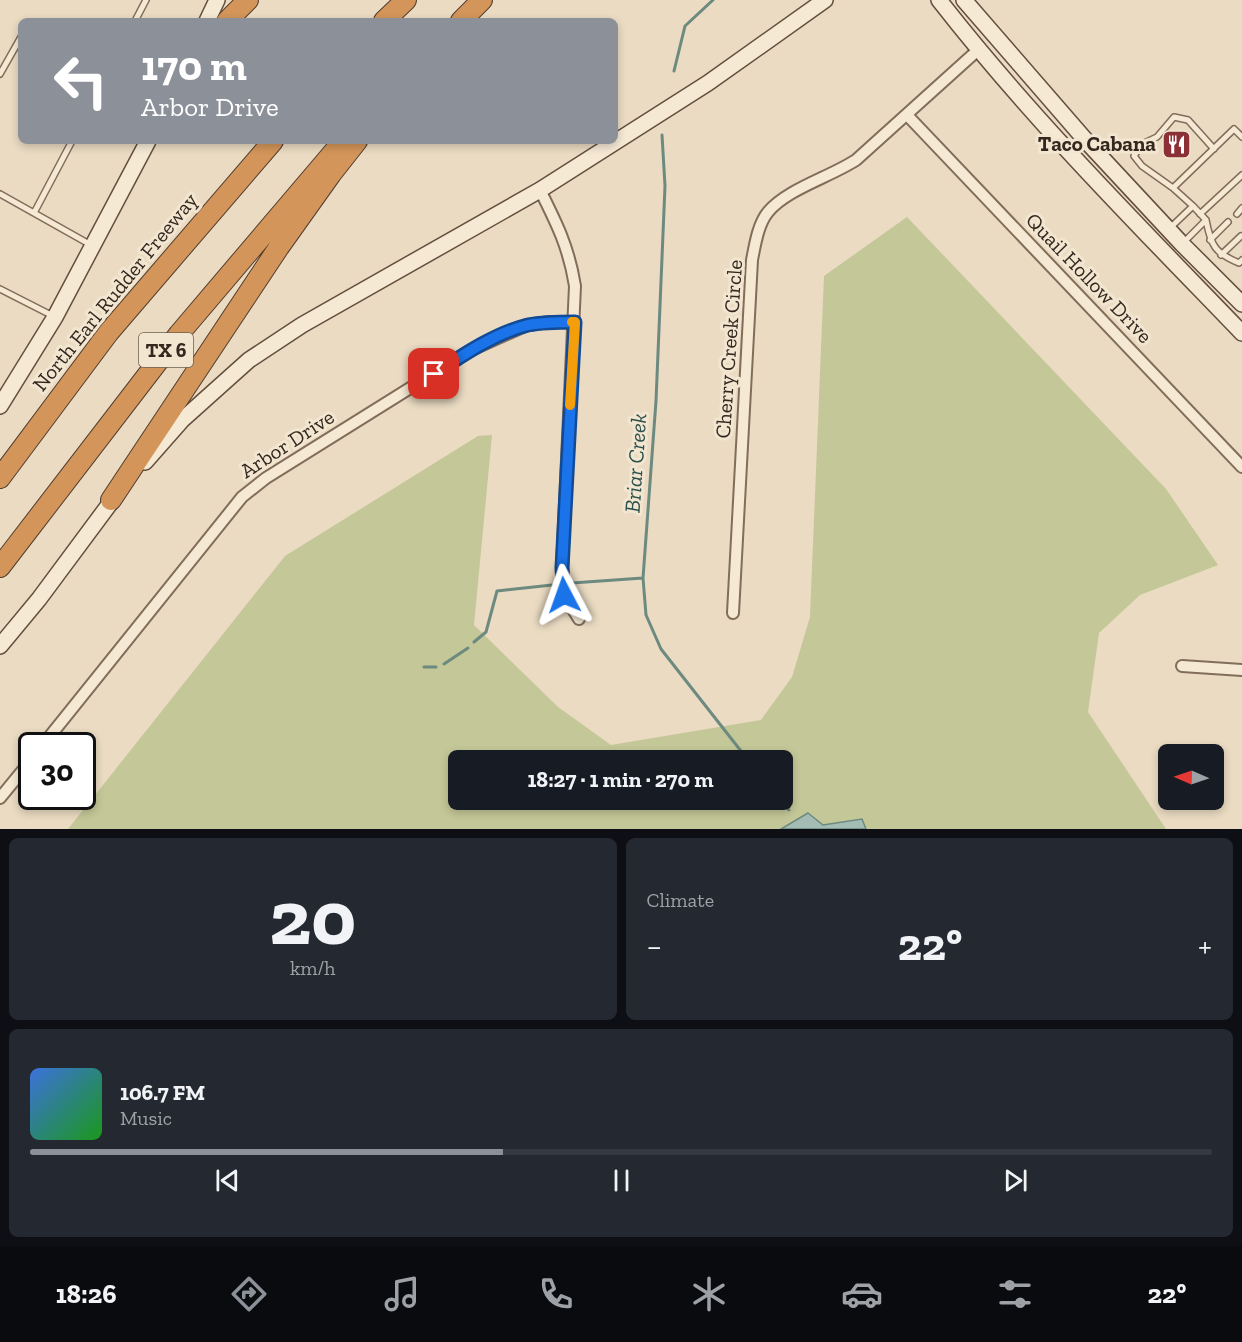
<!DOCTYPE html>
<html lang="en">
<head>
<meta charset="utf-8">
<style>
  :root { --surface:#171b24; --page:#242831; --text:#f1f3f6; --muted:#9ea1a6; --line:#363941; --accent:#8c9099 }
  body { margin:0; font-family:"Zilla Slab",serif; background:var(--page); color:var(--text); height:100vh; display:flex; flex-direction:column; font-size:22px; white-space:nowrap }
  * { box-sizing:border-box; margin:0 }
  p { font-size:20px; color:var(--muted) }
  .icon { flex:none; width:33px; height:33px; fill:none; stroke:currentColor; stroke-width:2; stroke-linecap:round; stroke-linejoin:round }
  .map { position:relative; height:829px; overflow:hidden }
  .drawer { display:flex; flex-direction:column; gap:9px; padding:9px; background:#0d0f14; flex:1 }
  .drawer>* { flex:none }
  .guide { position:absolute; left:18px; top:18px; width:600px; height:126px; border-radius:9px; box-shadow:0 3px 9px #0003; background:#8c9099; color:#fff; overflow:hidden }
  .needle { width:39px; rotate:272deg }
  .controls { position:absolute; left:1158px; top:744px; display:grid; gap:12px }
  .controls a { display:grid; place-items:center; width:66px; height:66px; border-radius:9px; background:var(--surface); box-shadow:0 3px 9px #0003; font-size:30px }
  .speed { position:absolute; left:18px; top:732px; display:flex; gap:12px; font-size:30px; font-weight:700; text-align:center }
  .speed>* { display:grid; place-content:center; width:78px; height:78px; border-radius:50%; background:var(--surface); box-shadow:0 3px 9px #0003; line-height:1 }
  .speed .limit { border:3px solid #111; border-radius:9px; background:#fff; color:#111 }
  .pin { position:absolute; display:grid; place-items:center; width:51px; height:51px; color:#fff; margin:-26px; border-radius:12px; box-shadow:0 3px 9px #0006 }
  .me { position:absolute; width:66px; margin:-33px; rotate:356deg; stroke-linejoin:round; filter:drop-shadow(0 0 4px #0008) }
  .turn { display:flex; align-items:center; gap:21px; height:126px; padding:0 24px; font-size:27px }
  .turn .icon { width:78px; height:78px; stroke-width:2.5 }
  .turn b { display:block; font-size:42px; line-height:51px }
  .big { font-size:45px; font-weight:700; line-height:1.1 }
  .drawer .tile { flex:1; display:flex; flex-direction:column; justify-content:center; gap:9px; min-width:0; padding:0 21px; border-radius:9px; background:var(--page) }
  .drawer .dial { align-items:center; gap:0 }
  .dial b { font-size:78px; line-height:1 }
  .song { display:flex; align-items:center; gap:18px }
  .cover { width:72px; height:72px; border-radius:9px; background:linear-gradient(135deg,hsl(220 70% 55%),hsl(120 70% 35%)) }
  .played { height:6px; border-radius:3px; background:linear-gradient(90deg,var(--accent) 40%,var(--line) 40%) }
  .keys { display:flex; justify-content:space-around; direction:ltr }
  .heat { display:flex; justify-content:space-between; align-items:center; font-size:33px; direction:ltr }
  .drawer .tiles { flex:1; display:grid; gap:9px; grid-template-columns:1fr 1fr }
  .tile:last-child { grid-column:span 2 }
  .trip { position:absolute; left:448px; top:750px; width:345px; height:60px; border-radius:9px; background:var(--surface); box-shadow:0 3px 9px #0003; font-weight:700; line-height:60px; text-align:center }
  .tab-bar { display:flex; height:96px; justify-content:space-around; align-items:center; background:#090b0e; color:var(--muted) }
  .tab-bar .icon { width:42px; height:42px }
  .tab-bar .active { color:var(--accent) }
  .tab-bar b { font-size:27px; color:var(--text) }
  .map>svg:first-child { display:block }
  .green { fill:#c4c797; fill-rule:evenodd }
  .water { fill:#a4bdb4; stroke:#6c8a80; stroke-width:1.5 }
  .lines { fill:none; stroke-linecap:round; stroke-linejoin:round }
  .stream { stroke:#6c8a80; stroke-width:3 }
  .lane-casing { stroke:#826d5b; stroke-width:8 }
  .street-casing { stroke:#826d5b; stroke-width:14 }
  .secondary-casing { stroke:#644e3e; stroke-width:18 }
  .highway-casing { stroke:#503c2f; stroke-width:22 }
  .lane { stroke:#f5e9d4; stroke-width:5 }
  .street { stroke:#f5e9d4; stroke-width:10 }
  .secondary { stroke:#f5e9d4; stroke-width:15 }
  .highway { stroke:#d39559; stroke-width:20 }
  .route-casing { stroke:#114b97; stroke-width:15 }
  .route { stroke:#1a73e8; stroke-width:10 }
  .slow { stroke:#f59e0b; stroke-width:10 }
  .labels { text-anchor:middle; stroke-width:6; stroke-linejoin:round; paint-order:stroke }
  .shield { fill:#f2e6d1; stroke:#6c6054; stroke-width:1.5 }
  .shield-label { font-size:20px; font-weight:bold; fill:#33271e }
  .poi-label { font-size:21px; font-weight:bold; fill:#33271e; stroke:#f2e6d1; text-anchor:end }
  .street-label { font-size:21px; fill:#33271e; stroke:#f2e6d1 }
  .water-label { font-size:22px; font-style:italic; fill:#2e514d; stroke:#f2e6d1 }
</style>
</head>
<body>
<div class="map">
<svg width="1242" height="829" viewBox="0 0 1242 829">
  <rect width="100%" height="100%" fill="#eadbc2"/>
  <path class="green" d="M907 217 1166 489 1218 565 1140 595 1099 633 1088 712 1166 829H68L285 556 478 436 492 435 474 625 558 707 611 745 761 720 792 677 810 617 824 276ZM459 760H783V800H459Z"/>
  <path class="water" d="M808 813 823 825 862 819 866 829H781Z"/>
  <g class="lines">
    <path class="stream" d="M674 71 685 26 713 0
      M662 135 665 186 656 401 643 578 646 615 661 649 748 760
      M572 583 643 578
      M474 642 486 632 497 591 552 585
      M444 664 468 648
      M424 667H436
      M780 800 789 810"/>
    <defs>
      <path id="lane" d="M135 21 146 0
        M0 74 21 37
        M1173 188 1142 166 1134 156 1142 144 1157 137 1174 117 1188 120 1214 149
        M0 194 91 245
        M34 213 72 141
        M1200 214 1242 175
        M1237 214 1242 208
        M1206 220C1211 246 1215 253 1239 263L1242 260
        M1170 228 1193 206 1173 188 1234 129 1242 137
        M1210 240 1228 222
        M1183 243 1206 220 1193 206
        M1221 255 1241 236
        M0 289 55 317"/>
      <path id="street" d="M907 115 1242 467
        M540 190C557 224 569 248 575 286L562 568 564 595 579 619
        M733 613 752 260C755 245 758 224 768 212 787 189 830 177 856 160L978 50
        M1182 666 1242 670
        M42 746 242 497 266 478 471 350 527 325 550 322H575
        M0 798 32 759"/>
      <path id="secondary" d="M939 0C1031 118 1138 225 1242 333
        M964 0 1088 143 1182 244 1242 304
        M207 21 217 0
        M0 406 55 317 148 141
        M145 462 182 420 249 360 302 325 540 190 708 83 825 0
        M0 646 39 599 117 494"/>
      <path id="highway" d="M227 21 248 0
        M384 21 406 0
        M461 21 482 0
        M0 478 109 332 273 141
        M111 500 279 247 331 174 357 141
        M0 567 179 334 343 141"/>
    </defs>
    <use href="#lane" class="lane-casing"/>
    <use href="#street" class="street-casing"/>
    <use href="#secondary" class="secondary-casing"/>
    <use href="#highway" class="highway-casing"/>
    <use href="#lane" class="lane"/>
    <use href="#street" class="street"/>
    <use href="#secondary" class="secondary"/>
    <use href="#highway" class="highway"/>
  </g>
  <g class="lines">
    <defs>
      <path id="route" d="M434 374C463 355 495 333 528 325 544 322 559 322 575 322L562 568 564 595"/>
    </defs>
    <use href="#route" class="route-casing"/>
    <use href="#route" class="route"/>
    <path class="slow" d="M570 405 575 322H572"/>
  </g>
  <defs>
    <symbol id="restaurant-square" viewBox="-11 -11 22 22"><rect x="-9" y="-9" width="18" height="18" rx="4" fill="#8c3037" stroke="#f2e6d1"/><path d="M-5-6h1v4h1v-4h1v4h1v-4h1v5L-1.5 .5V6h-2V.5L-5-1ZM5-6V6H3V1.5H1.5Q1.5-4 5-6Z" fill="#fff"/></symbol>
  </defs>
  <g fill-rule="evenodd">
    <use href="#restaurant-square" x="1160" y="128" width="33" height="33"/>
  </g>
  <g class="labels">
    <rect class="shield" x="139" y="333" width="54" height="34" rx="4.5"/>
    <g class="shield-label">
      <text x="166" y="357">TX 6</text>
    </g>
    <g class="poi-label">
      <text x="1156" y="151">Taco Cabana</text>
    </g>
    <g class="street-label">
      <text transform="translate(1089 278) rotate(46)" y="7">Quail Hollow Drive</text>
      <text transform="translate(115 292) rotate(-51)" y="7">North Earl Rudder Freeway</text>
      <text transform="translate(729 349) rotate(-86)" y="7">Cherry Creek Circle</text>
      <text transform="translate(287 444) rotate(-33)" y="7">Arbor Drive</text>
    </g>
    <g class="water-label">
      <text transform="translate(635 463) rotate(-86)" y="8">Briar Creek</text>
    </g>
  </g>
</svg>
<div class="controls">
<a><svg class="needle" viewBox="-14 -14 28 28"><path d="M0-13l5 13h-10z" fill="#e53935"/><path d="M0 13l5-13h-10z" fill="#9ea1a6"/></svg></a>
</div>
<div class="speed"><div class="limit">30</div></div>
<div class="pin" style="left:434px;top:374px;background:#d93025"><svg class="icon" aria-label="arrive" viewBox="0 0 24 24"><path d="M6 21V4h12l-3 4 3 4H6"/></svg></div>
<svg class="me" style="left:564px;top:595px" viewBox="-20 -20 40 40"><path d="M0-17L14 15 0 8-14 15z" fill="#1a73e8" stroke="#fff" stroke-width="4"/></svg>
<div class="trip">18:27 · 1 min · 270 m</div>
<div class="guide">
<div class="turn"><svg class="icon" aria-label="left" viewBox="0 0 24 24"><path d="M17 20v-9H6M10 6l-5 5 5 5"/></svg><div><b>170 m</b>Arbor Drive</div></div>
</div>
</div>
<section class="drawer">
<div class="tiles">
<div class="tile dial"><b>20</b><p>km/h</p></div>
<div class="tile"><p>Climate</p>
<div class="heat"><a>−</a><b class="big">22°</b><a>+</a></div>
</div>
<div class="tile">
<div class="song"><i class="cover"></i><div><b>106.7 FM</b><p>Music</p></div></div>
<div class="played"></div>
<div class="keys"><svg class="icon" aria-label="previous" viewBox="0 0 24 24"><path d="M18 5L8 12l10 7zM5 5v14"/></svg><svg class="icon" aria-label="pause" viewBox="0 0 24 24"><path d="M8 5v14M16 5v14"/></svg><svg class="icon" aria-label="next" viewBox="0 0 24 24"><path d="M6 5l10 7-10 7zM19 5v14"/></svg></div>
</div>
</div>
</section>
<nav class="tab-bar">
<b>18:26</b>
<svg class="icon active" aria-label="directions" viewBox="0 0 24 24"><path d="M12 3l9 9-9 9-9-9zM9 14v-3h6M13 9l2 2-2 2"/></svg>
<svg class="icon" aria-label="music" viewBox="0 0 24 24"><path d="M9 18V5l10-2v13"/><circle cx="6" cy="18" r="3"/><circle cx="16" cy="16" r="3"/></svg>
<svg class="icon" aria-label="phone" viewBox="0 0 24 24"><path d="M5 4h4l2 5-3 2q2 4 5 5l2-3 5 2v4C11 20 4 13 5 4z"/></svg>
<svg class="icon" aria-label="climate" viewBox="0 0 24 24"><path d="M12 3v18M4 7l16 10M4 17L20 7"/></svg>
<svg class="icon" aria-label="car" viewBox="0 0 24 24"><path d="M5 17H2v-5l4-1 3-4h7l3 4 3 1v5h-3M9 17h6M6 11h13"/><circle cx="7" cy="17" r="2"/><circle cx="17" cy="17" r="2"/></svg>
<svg class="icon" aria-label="filters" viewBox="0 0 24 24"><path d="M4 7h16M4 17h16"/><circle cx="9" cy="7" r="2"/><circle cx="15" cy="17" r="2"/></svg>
<b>22°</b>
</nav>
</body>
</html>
